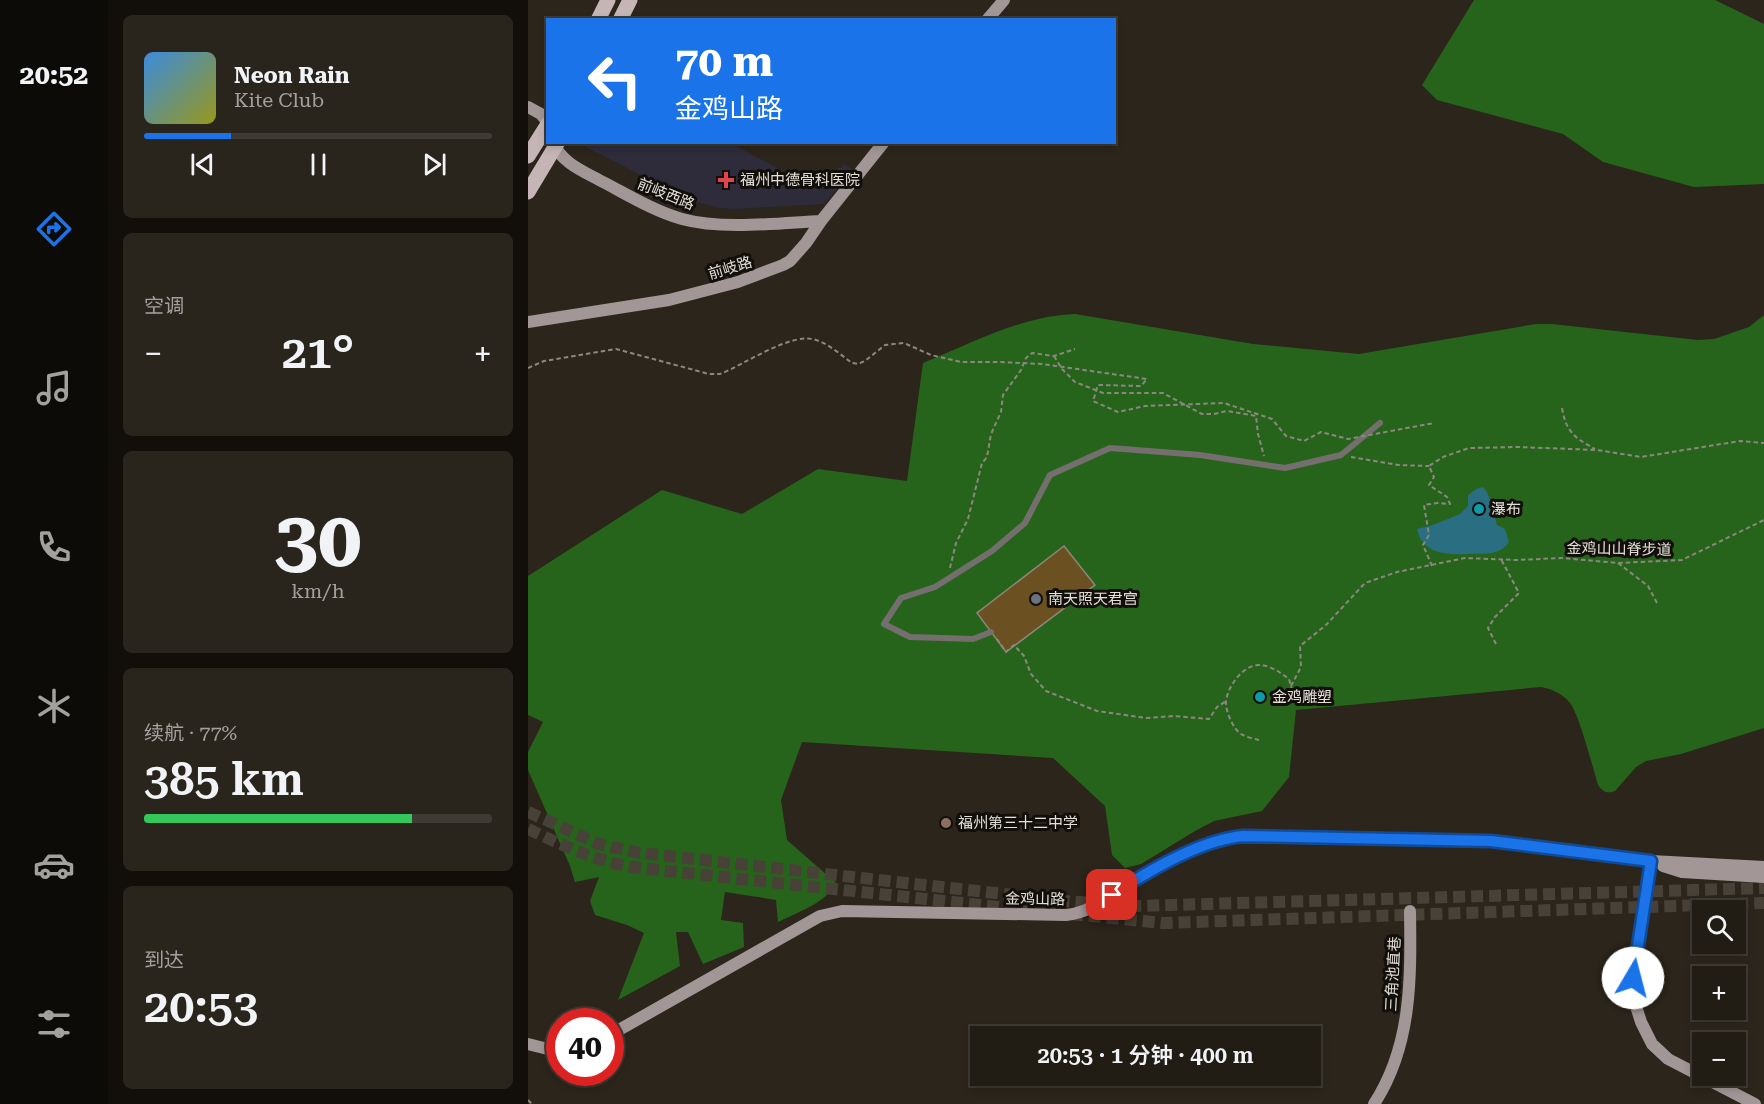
<!DOCTYPE html>
<html lang="zh">
<head>
<meta charset="utf-8">
<style>
  :root { --surface:#211c14; --page:#29251d; --text:#f1f3f6; --muted:#a2a1a0; --line:#3e3a34; --accent:#1a73e8 }
  body { margin:0; font-family:"Roboto Serif","Noto Sans SC",serif; background:var(--page); color:var(--text); height:100vh; display:flex; flex-direction:column; font-size:22px; white-space:nowrap }
  * { box-sizing:border-box; margin:0 }
  p { font-size:20px; color:var(--muted) }
  .icon { flex:none; width:33px; height:33px; fill:none; stroke:currentColor; stroke-width:2; stroke-linecap:round; stroke-linejoin:round }
  .map { position:relative; flex:1; overflow:hidden }
  .drawer { display:flex; flex-direction:column; gap:15px; padding:15px; background:#120f0b; width:420px }
  .drawer>* { flex:none }
  .guide { position:absolute; left:18px; top:18px; width:570px; height:126px; border-radius:0px; box-shadow:0 3px 9px #0003,0 0 0 2px var(--line); background:#1a73e8; color:#fff; overflow:hidden }
  .controls { position:absolute; left:1164px; top:900px; display:grid; gap:12px }
  .controls a { display:grid; place-items:center; width:54px; height:54px; border-radius:0px; background:var(--surface); box-shadow:0 3px 9px #0003,0 0 0 2px var(--line); font-size:30px }
  .speed { position:absolute; left:18px; top:1008px; display:flex; gap:12px; font-size:30px; font-weight:700; text-align:center }
  .speed>* { display:grid; place-content:center; width:78px; height:78px; border-radius:50%; background:var(--surface); box-shadow:0 3px 9px #0003,0 0 0 2px var(--line); line-height:1 }
  .speed .limit { border:9px solid #d22; background:#fff; color:#111 }
  .pin { position:absolute; display:grid; place-items:center; width:51px; height:51px; color:#fff; margin:-26px; border-radius:12px; box-shadow:0 3px 9px #0006 }
  .me { position:absolute; width:66px; margin:-33px; rotate:8deg; stroke-linejoin:round; filter:drop-shadow(0 0 4px #0008) }
  .turn { display:flex; align-items:center; gap:21px; height:126px; padding:0 30px; font-size:27px }
  .turn .icon { width:78px; height:78px; stroke-width:2.5 }
  .turn b { display:block; font-size:42px; line-height:51px }
  .big { font-size:45px; font-weight:600; line-height:1.1 }
  .drawer .widget { flex:1; display:flex; flex-direction:column; justify-content:center; gap:9px; min-width:0; padding:0 21px; border-radius:9px; background:var(--page) }
  .drawer .dial { align-items:center; gap:0 }
  .dial b { font-size:78px; line-height:1 }
  .song { display:flex; align-items:center; gap:18px }
  .cover { width:72px; height:72px; border-radius:9px; background:linear-gradient(135deg,hsl(210 70% 55%),hsl(60 70% 35%)) }
  .played { height:6px; border-radius:3px; background:linear-gradient(90deg,var(--accent) 25%,var(--line) 25%) }
  .keys { display:flex; justify-content:space-around; direction:ltr }
  .heat { display:flex; justify-content:space-between; align-items:center; font-size:33px; direction:ltr }
  .charge { height:9px; border-radius:4px; background:linear-gradient(90deg,#34c759 77%,var(--line) 0) }
  .trip { position:absolute; left:442px; top:1026px; width:351px; height:60px; border-radius:0px; background:var(--surface); box-shadow:0 3px 9px #0003,0 0 0 2px var(--line); font-weight:600; line-height:60px; text-align:center }
  main { display:flex; flex:1; min-height:0 }
  .dock { display:flex; flex-direction:column; width:108px; justify-content:space-around; align-items:center; background:#0d0b08; color:var(--muted) }
  .dock .icon { width:42px; height:42px }
  .dock .current { color:var(--accent) }
  .dock b { font-size:27px; color:var(--text) }
  .map>svg:first-child { display:block }
  .medical { fill:#2e2b3b }
  .forest { fill:#26641c }
  .water { fill:#2a6e81 }
  .building { fill:#6b5021; stroke:#8f877b; stroke-width:1.5 }
  .lines { fill:none; stroke-linecap:round; stroke-linejoin:round }
  .secondary-tunnel { stroke:#474137; stroke-width:12; stroke-dasharray:12 6; stroke-linecap:butt }
  .path { stroke:#8d887f; stroke-width:2; stroke-dasharray:4.5 3; stroke-linecap:butt }
  .lane { stroke:#756e6e; stroke-width:6 }
  .secondary { stroke:#a29696; stroke-width:12 }
  .primary { stroke:#c5b5b6; stroke-width:15 }
  .path-bridge { stroke:#8d887f; stroke-width:2; stroke-dasharray:4.5 3; stroke-linecap:butt }
  .route-casing { stroke:#114b97; stroke-width:15 }
  .route { stroke:#1a73e8; stroke-width:10 }
  .health-dot { fill:#e0444e; stroke:#120f0a; stroke-width:2 }
  .culture-dot { fill:#0f9aa8; stroke:#120f0a; stroke-width:2 }
  .worship-dot { fill:#6b7280; stroke:#120f0a; stroke-width:2 }
  .education-dot { fill:#8d6e63; stroke:#120f0a; stroke-width:2 }
  .labels { text-anchor:middle; stroke-width:6; stroke-linejoin:round; paint-order:stroke }
  .poi-label { font-size:15px; fill:#e3dfd8; stroke:#120f0a; text-anchor:start }
  .street-label { font-size:15px; fill:#e3dfd8; stroke:#120f0a }
</style>
</head>
<body>
<main>
<nav class="dock">
<b>20:52</b>
<svg class="icon current" aria-label="directions" viewBox="0 0 24 24"><path d="M12 3l9 9-9 9-9-9zM9 14v-3h6M13 9l2 2-2 2"/></svg>
<svg class="icon" aria-label="music" viewBox="0 0 24 24"><path d="M9 18V5l10-2v13"/><circle cx="6" cy="18" r="3"/><circle cx="16" cy="16" r="3"/></svg>
<svg class="icon" aria-label="phone" viewBox="0 0 24 24"><path d="M5 4h4l2 5-3 2q2 4 5 5l2-3 5 2v4C11 20 4 13 5 4z"/></svg>
<svg class="icon" aria-label="climate" viewBox="0 0 24 24"><path d="M12 3v18M4 7l16 10M4 17L20 7"/></svg>
<svg class="icon" aria-label="car" viewBox="0 0 24 24"><path d="M5 17H2v-5l4-1 3-4h7l3 4 3 1v5h-3M9 17h6M6 11h13"/><circle cx="7" cy="17" r="2"/><circle cx="17" cy="17" r="2"/></svg>
<svg class="icon" aria-label="filters" viewBox="0 0 24 24"><path d="M4 7h16M4 17h16"/><circle cx="9" cy="7" r="2"/><circle cx="15" cy="17" r="2"/></svg>
</nav>
<section class="drawer">
<div class="widget">
<div class="song"><i class="cover"></i><div><b>Neon Rain</b><p>Kite Club</p></div></div>
<div class="played"></div>
<div class="keys"><svg class="icon" aria-label="previous" viewBox="0 0 24 24"><path d="M18 5L8 12l10 7zM5 5v14"/></svg><svg class="icon" aria-label="pause" viewBox="0 0 24 24"><path d="M8 5v14M16 5v14"/></svg><svg class="icon" aria-label="next" viewBox="0 0 24 24"><path d="M6 5l10 7-10 7zM19 5v14"/></svg></div>
</div>
<div class="widget"><p>空调</p>
<div class="heat"><a>−</a><b class="big">21°</b><a>+</a></div>
</div>
<div class="widget dial"><b>30</b><p>km/h</p></div>
<div class="widget"><p>续航 · 77%</p><b class="big">385 km</b><div class="charge"></div></div>
<div class="widget"><p>到达</p><b class="big">20:53</b></div>
</section>
<div class="map">
<svg width="1236" height="1104" viewBox="0 0 1236 1104">
  <rect width="100%" height="100%" fill="#2c251b"/>
  <path class="medical" d="M61 142 208 143 206 145 291 190 311 167 313 168 316 164 325 170 296 204 207 209 191 208 165 201 142 190 58 147Z"/>
  <path class="forest" d="M946 0H1187L1234 23 1236 24V184L1166 187 1075 162 1035 134 909 100 894 85Z
    M547 314 725 344 831 354 1008 324H1024L1170 340 1186 339 1221 327 1236 315V728L1153 754 1118 761 1108 767 1087 791C1079 794 1075 792 1070 785 1065 768 1051 714 1042 703 1035 694 1024 689 1013 687L768 710 761 777 734 811 686 821 667 831 613 864 597 868 584 855 577 806 525 758 274 742 253 800 259 840 308 883C298 903 270 912 250 922L248 900 197 892 193 920 215 923 216 947 175 964 160 932H148L152 966 90 1000 116 933 99 925 67 915 62 901 71 877 47 882 42 866 0 770V752L15 722 0 715V576L134 490 214 514 290 469 379 481 395 363C444 343 493 316 547 314Z"/>
  <path class="water" d="M955 487C964 497 965 512 969 525L977 529 981 542C971 556 958 553 943 554 921 555 894 555 889 529L905 525 932 514 940 506V495L948 489Z"/>
  <path class="building" d="M536 546 567 585 478 652 449 613Z"/>
  <g class="lines">
    <path class="secondary-tunnel" d="M0 812 71 844 112 853 538 901 608 906 1236 888
      M0 829C34 845 66 860 103 867L499 910
      M543 914 635 923 1236 903"/>
    <path class="path" d="M526 356 534 369 547 382 575 393H635L674 414H686L699 411 728 416 730 434 736 456
      M1034 408C1038 432 1047 438 1067 449
      M823 457 870 465 901 466
      M1090 563 1120 586 1129 603
      M904 566 895 545 901 535 896 505 909 503 922 504 919 497 901 485 906 477 901 466 915 457 941 448 990 447 1069 450 1113 457 1212 441 1236 443
      M422 568 428 543 440 519 454 463 459 457 463 434 473 412 475 395 493 370 498 358 504 353 526 356 547 349
      M469 639 478 652 486 645 496 656 503 674 518 691 569 711 618 718 646 716 681 719 689 707 698 701
      M968 644 960 628 967 617 991 593 973 559
      M763 686 773 667 772 646 798 625 837 583 869 572 937 558 988 560 1034 558 1090 563 1154 560 1236 520
      M731 740C726 739 718 737 713 734 705 729 697 710 698 701 700 686 715 665 731 665 742 665 753 673 761 679L766 698
      M0 1100 4 1104"/>
    <path class="lane" d="M463 632 445 639 382 637 356 624 373 598 407 587 464 551 497 523 522 475 582 448 672 455 757 468 813 455 852 423"/>
    <path class="secondary" d="M459 20 476 0
      M0 107 13 114 20 123
      M25 142C33 163 57 172 75 182 100 195 126 211 154 219 194 230 252 223 293 221
      M0 322 141 300 210 282 255 265 262 261 278 243 293 221 356 142
      M1123 861 1105 978 1107 1003 1113 1022 1124 1044 1140 1059 1227 1104
      M1135 866 1154 872 1236 877
      M82 1035 292 916 314 911 538 915C562 913 580 897 600 885 629 867 672 842 706 837L964 841 1123 861 1236 867
      M0 1044 32 1052
      M846 1104C884 1046 883 978 882 911"/>
    <path class="primary" d="M70 20 80 0
      M92 20 102 0
      M0 156 20 124
      M0 192 30 142"/>
    <path class="path-bridge" d="M0 368 16 361 88 349 181 374H192C216 365 264 331 288 340 301 344 313 355 324 363L330 364 337 361 357 345 376 343 403 355 433 362H471L514 364 619 379 613 386 570 385 565 401 590 412 617 406 696 403 744 419 758 436 776 441 793 432 820 439 906 423"/>
  </g>
  <g class="lines">
    <defs>
      <path id="route" d="M584 895C620 871 672 840 715 836L963 841 1123 861 1105 978"/>
    </defs>
    <use href="#route" class="route-casing"/>
    <use href="#route" class="route"/>
  </g>
  <path class="health-dot" d="M195 171h6v6h6v6h-6v6h-6v-6h-6v-6h6z"/>
  <g class="culture-dot">
    <circle cx="951" cy="509" r="6"/>
    <circle cx="732" cy="697" r="6"/>
  </g>
  <circle class="worship-dot" cx="508" cy="599" r="6"/>
  <circle class="education-dot" cx="418" cy="823" r="6"/>
  <g class="labels">
    <g class="poi-label">
      <text x="212" y="185">福州中德骨科医院</text>
      <text x="963" y="514">瀑布</text>
      <text x="520" y="604">南天照天君宫</text>
      <text x="744" y="702">金鸡雕塑</text>
      <text x="430" y="828">福州第三十二中学</text>
    </g>
    <g class="street-label">
      <text transform="translate(138 194) rotate(22)" y="5">前岐西路</text>
      <text transform="translate(202 268) rotate(-17)" y="5">前岐路</text>
      <text transform="translate(1091 549) rotate(1)" y="5">金鸡山山脊步道</text>
      <text transform="translate(507 899) rotate(1)" y="5">金鸡山路</text>
      <text transform="translate(865 974) rotate(-87)" y="5">三角池直巷</text>
    </g>
  </g>
</svg>
<div class="controls">
<a><svg class="icon" aria-label="search" viewBox="0 0 24 24"><circle cx="10" cy="10" r="6"/><path d="M15 15l6 6"/></svg></a>
<a>+</a>
<a>−</a>
</div>
<div class="speed"><div class="limit">40</div></div>
<div class="pin" style="left:584px;top:895px;background:#d93025"><svg class="icon" aria-label="arrive" viewBox="0 0 24 24"><path d="M6 21V4h12l-3 4 3 4H6"/></svg></div>
<svg class="me" style="left:1105px;top:978px" viewBox="-20 -20 40 40"><circle r="19" fill="#fff"/><path d="M0-13L10 11 0 6-10 11z" fill="#1a73e8"/></svg>
<div class="trip">20:53 · 1 分钟 · 400 m</div>
<div class="guide">
<div class="turn"><svg class="icon" aria-label="left" viewBox="0 0 24 24"><path d="M17 20v-9H6M10 6l-5 5 5 5"/></svg><div><b>70 m</b>金鸡山路</div></div>
</div>
</div>
</main>
</body>
</html>
